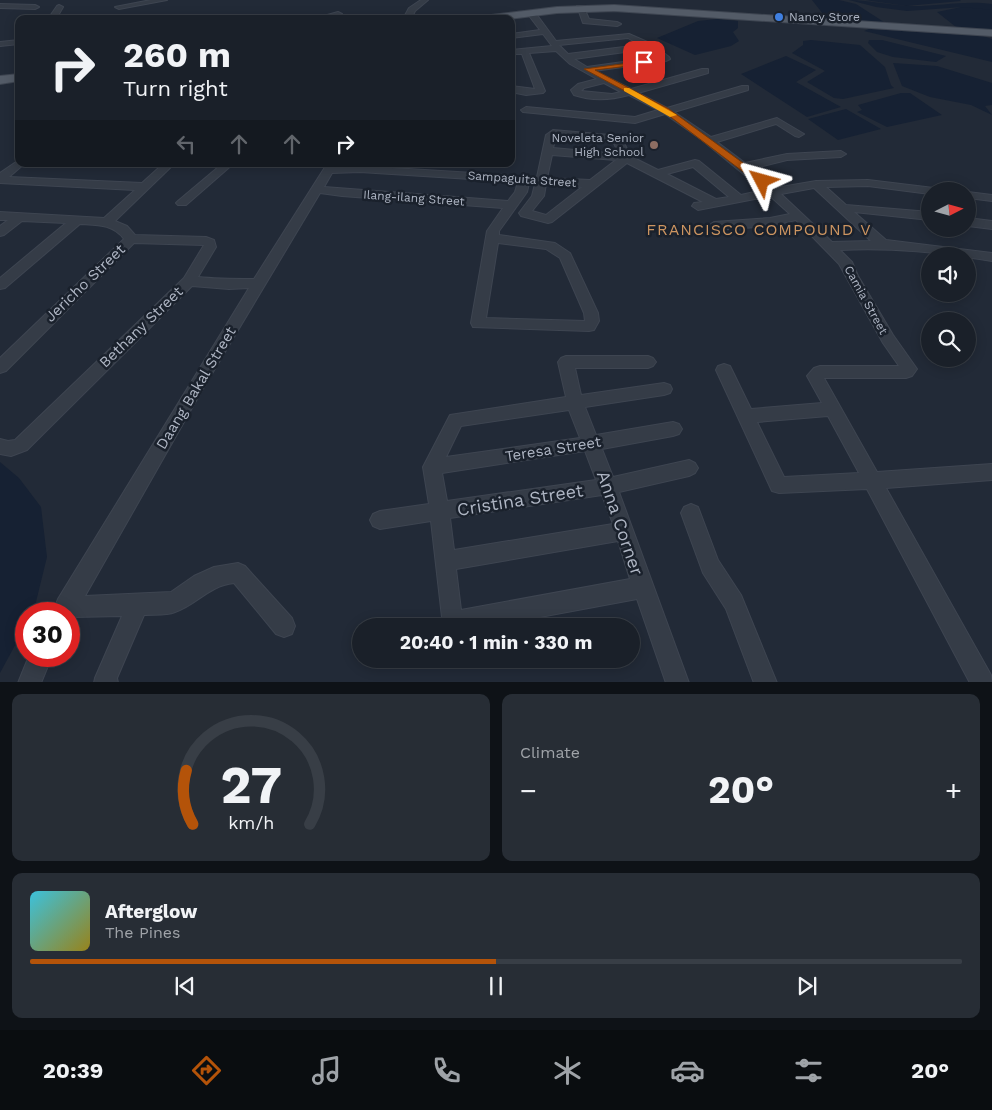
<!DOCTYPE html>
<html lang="en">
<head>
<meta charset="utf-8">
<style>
  :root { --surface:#1a2029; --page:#272d35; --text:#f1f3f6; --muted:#9fa3a8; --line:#383e46; --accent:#b45309 }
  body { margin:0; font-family:"Work Sans",sans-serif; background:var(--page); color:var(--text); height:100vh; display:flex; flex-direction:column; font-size:19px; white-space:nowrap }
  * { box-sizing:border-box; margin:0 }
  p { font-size:16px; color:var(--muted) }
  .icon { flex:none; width:28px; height:28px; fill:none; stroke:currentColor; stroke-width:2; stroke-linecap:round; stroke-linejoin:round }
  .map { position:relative; height:682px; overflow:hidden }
  .details { display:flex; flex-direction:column; gap:12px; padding:12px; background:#0e1217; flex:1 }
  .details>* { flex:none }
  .banner { position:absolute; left:15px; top:15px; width:500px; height:152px; border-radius:10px; box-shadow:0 2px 12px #0003,0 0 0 1px var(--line); background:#1a2029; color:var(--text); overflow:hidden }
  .needle { width:32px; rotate:84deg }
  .buttons { position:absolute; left:921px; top:182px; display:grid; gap:10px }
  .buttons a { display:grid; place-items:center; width:55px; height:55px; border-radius:50%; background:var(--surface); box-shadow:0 2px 12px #0003,0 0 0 1px var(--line); font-size:25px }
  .speed { position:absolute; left:15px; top:602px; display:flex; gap:10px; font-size:25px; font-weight:700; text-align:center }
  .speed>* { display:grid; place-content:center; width:65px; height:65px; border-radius:50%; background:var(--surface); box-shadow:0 2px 12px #0003,0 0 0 1px var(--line); line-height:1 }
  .speed .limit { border:8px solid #d22; background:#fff; color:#111 }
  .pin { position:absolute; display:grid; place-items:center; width:42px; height:42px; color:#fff; margin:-21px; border-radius:10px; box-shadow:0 2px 8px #0006 }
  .me { position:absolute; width:55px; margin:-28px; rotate:309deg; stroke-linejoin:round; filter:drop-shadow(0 0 4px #0008) }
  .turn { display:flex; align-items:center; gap:18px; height:105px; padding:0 25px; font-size:22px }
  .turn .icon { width:65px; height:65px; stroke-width:2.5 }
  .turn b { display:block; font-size:35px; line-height:42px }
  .lanes { display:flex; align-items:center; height:48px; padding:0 25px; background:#0003; justify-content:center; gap:25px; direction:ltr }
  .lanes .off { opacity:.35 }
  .big { font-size:38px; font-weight:700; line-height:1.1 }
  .details .widget { flex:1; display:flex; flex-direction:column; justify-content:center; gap:8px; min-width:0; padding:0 18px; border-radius:10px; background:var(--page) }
  .details .dial { align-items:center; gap:0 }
  .dial svg { height:130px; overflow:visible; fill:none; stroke:var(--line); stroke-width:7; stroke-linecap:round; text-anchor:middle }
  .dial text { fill:var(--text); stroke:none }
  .song { display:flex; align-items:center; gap:15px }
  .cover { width:60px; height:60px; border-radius:8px; background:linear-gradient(135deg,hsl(190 70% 55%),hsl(50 70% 35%)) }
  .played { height:5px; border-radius:2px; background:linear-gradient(90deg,var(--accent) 50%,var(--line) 50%) }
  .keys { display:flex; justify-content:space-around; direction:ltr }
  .heat { display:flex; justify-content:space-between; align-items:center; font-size:28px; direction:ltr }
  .details .tiles { flex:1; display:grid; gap:12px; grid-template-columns:1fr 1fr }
  .widget:last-child { grid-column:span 2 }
  .trip { position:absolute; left:352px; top:618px; width:288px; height:50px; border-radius:25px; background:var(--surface); box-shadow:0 2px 12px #0003,0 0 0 1px var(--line); font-weight:700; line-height:50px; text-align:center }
  .tabs { display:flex; height:80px; justify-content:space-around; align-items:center; background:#0a0d10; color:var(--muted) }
  .tabs .icon { width:35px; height:35px }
  .tabs .on { color:var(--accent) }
  .tabs b { font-size:22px; color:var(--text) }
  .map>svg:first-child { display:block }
  .water { fill:#162133 }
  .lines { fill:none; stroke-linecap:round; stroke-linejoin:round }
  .river { fill:#162133; fill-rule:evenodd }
  .minor-casing { stroke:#3e4551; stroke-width:2 }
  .major-casing { stroke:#3e4551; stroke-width:2 }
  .minor { fill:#353c47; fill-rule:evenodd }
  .major { fill:#535b67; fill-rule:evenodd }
  .route { fill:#b45309; stroke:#753606 }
  .slow { fill:#f59e0b }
  .shop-dot { fill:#3f7fe0; stroke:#1a212c; stroke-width:2 }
  .education-dot { fill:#8d6e63; stroke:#1a212c; stroke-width:2 }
  .labels { text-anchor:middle; stroke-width:5; stroke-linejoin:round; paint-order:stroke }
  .far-poi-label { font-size:12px; fill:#afb6c4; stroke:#1a212c; text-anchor:start }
  .far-street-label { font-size:12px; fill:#afb6c4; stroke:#1a212c }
  .street-label { font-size:15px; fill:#afb6c4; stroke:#1a212c }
  .neighbourhood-label { font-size:16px; letter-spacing:1px; fill:#cd9561; stroke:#1a212c }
  .near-street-label { font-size:18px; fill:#afb6c4; stroke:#1a212c }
</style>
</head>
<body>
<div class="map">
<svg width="992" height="683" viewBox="0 0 992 683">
  <rect width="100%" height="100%" fill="#222a37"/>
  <path class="water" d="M812 0H839L856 4 887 24 827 19Z
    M865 0H960L961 1 906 6Z
    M966 6H982L992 10V30L956 27 937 12Z
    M717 19 738 21V28L733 32 739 41 731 46 695 55 657 38 698 21Z
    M869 29 983 36 992 39V62L864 31Z
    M811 40 860 45 885 67 891 85 894 88 843 99 834 98 807 82 825 71 792 53 803 45V41Z
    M869 40H882L946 56 936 62 893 57 877 52 868 43Z
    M786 56 816 70 796 82 841 107 807 117 741 74Z
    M893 63 937 66 992 83V105L985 106 992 115 971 105 930 97 902 86Z
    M901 93H910L942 115 887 127 857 112 862 110 858 105Z
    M846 109 881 129 838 140 808 119Z
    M0 462 19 478 41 507 47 557 34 610 33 614H26V625L0 673Z"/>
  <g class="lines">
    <path class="river" d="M849 0C871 0 892 6 914 6 941 6 966 0 992 4V10L963 7 907 11 876 7Z"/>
    <defs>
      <path id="minor" d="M151 0H167L119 9 115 7Z
        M421 0H428L415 11 411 19H403L409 8Z
        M0 4 35 5 39 7 35 9 0 8Z
        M59 5 63 7 56 19H48L57 6Z
        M577 6H583L589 19 617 22 621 24 617 26 583 23Z
        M528 11H534L556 41 629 34 652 44 669 57 670 59 666 61 594 71 631 89 702 69H708V73L638 93 667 108 742 86H748V90L674 112 711 137 777 118 804 134 799 137 795 136 776 124 717 142 745 163 787 154 841 151 846 154 841 157 787 160 751 169 775 188 816 181 868 180 942 189 944 191H930V194L868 186 826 187 846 205 930 212V220L854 212 886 240 992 253V261C942 253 892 247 840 250L852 262 858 276 893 335 917 369 912 376 906 378H824L877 472 992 464V480L886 488 991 675 992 683H970L867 489 779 493 772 491 716 370 718 366 724 364 730 366 751 409 822 403 807 376 814 368 820 366H899L883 343 839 264 796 220 770 226 714 230 708 226 714 222 770 218 790 214 770 196 698 210 692 206 694 203 703 202 627 163 552 222 548 223 521 216 519 213 532 196 535 184 529 183 527 192 499 231V235L555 243 570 253 598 313 599 321 594 330 589 331 473 327 471 323 487 231 503 208 342 196 320 193 201 392 85 596 171 592 194 576 214 567 238 563 245 566 292 618 295 626 292 634 284 637 276 634 234 583C208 586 198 604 175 612 166 616 153 614 144 615L117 678 118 683H94L95 678 122 616 73 617 69 622V614H52L58 599 249 288 229 289 192 286 27 450 11 456 0 454V439L8 441 15 440 184 278 204 245 134 243 6 371 0 373V358L124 239C113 224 97 225 80 224L5 288 0 289V278L66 223 22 221 4 235 0 236V226L8 220H0V212L104 218 135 190 0 183V173L19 160V164H24L9 177 142 183 163 164H174L115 221 127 226 135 235 206 237 214 240 216 247 198 277C217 279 235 279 254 279L327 164H337L336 166H360L537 177 546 135 553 130 621 136 630 156 658 170 695 160 699 161 741 195 763 190 702 140 665 114 635 123 523 112 521 110 526 107 635 117 658 110 629 95C611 100 592 101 574 95L571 90 578 84 597 79 570 64 556 51 529 53 545 91 543 93 526 95 511 92V86L535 89 522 54H511V50L552 46 543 34 511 38V34L540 30 527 13ZM628 38 640 45 568 54 559 45ZM647 49 659 57 587 67 574 59ZM604 83 621 92 612 94 581 91 584 88ZM556 136 613 141 619 154 553 148ZM552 155 616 160 590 180 547 178ZM693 167 729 197 716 199 667 174ZM360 172 518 182 515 192 508 201 324 187 332 173ZM546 184 582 187 546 215 532 211 544 196ZM814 188 871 241 832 242 781 194ZM498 243 546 249 560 258 584 313 585 321 486 318ZM828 416 859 473 784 477 757 422Z
        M338 12 342 14 341 16 327 19H313Z
        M19 40V44L0 46V42Z
        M222 164H233L186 205H178L176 203 178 201Z
        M968 192 992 195V201L968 198Z
        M968 218 992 221V229L968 226Z
        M566 356H648L653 358 656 362 653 366 648 368H575L581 395 664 383 670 385 672 389 670 393 664 395 585 407 596 435 673 422 679 424 682 429 679 434 673 436 602 449 613 477 689 460 695 463 698 468 695 473 689 476 619 492 689 683H666L637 599 492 626H443L431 521 380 529 373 526 370 520 373 514 380 511 429 504 423 467 450 415 566 397 558 362 561 358ZM569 410 580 438 446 457 461 426ZM585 451 596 480 447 501 442 473ZM602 495 613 524 454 550 450 518ZM618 541 630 579 461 610 456 569Z
        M691 504 698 507 718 560 741 595 777 683H754L726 609 703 573 681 513 684 507Z
        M29 656H52L41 683H18Z"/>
      <path id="major" d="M614 5 992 30V36L614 11 557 13 509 19H478L483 16 557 7Z
        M19 74V81L0 84V76Z"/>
    </defs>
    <use href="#minor" class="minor-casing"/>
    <use href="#major" class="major-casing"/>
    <use href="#minor" class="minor"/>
    <use href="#major" class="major"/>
  </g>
  <path class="route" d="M644 61 647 62 646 64 595 70 669 109 765 179V183H758L664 112 584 69Z"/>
  <path class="slow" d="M624 88H629L677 115 670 117 624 91Z"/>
  <circle class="shop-dot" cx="779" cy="17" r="5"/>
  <circle class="education-dot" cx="654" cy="145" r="5"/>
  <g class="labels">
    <g class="far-poi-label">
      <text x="789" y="21">Nancy Store</text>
      <text x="644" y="142" text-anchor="end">Noveleta Senior<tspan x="644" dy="14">High School</tspan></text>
    </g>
    <g class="far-street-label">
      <text transform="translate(522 179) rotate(4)" y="4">Sampaguita Street</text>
      <text transform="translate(414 198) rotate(4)" y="4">Ilang-ilang Street</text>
      <text transform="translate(866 300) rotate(61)" y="4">Camia Street</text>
    </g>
    <g class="street-label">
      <text transform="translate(85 283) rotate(-44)" y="5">Jericho Street</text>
      <text transform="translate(141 327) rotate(-44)" y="5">Bethany Street</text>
      <text transform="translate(196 388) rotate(-59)" y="5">Daang Bakal Street</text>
      <text transform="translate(553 449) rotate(-9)" y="5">Teresa Street</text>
    </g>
    <g class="neighbourhood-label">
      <text x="759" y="235">FRANCISCO COMPOUND V</text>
    </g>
    <g class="near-street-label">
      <text transform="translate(520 500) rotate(-9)" y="6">Cristina Street</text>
      <text transform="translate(620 523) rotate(71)" y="6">Anna Corner</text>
    </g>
  </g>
</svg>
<div class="buttons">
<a><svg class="needle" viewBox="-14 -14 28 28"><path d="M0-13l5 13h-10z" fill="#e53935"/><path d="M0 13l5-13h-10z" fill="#9fa3a8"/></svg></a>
<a><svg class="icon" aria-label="sound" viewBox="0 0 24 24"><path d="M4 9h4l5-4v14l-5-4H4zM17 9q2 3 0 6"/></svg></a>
<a><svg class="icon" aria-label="search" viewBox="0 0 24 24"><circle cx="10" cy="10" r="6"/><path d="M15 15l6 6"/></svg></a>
</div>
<div class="speed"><div class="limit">30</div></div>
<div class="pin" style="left:644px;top:62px;background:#d93025"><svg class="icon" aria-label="arrive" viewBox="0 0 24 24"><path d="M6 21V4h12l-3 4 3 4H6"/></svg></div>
<svg class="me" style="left:762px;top:181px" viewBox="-20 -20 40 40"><path d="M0-17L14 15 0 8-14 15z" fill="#b45309" stroke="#fff" stroke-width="4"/></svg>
<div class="trip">20:40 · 1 min · 330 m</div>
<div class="banner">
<div class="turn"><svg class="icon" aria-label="right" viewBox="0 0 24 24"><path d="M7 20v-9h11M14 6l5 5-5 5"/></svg><div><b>260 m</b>Turn right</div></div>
<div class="lanes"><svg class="icon off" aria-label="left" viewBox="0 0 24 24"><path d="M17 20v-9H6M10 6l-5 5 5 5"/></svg><svg class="icon off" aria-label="ahead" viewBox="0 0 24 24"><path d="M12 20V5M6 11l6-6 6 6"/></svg><svg class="icon off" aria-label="ahead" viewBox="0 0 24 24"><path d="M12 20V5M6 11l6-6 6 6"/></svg><svg class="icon" aria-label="right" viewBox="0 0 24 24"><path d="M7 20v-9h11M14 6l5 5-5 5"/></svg></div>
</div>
</div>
<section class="details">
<div class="tiles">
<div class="widget dial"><svg viewBox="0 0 100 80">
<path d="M14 69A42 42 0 1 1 86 69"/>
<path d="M14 69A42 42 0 0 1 10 36" stroke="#b45309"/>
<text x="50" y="56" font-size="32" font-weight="700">27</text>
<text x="50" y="72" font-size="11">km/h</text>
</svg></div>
<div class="widget"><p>Climate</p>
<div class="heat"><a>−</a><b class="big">20°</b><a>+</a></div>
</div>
<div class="widget">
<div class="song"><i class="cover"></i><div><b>Afterglow</b><p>The Pines</p></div></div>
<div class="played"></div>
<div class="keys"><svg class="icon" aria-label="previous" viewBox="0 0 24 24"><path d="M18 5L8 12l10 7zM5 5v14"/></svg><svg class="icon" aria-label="pause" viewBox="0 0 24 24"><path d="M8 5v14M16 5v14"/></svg><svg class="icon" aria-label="next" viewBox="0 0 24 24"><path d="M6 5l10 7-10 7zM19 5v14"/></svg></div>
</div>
</div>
</section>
<nav class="tabs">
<b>20:39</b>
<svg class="icon on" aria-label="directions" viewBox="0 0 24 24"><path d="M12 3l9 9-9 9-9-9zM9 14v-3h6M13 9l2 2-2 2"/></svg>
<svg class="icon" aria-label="music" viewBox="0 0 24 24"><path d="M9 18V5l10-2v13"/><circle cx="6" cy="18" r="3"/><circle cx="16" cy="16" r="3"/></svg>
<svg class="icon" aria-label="phone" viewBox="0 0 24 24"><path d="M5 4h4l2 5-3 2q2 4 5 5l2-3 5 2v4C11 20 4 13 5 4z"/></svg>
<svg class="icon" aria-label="climate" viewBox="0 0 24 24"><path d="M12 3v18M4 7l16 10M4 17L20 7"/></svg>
<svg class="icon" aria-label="car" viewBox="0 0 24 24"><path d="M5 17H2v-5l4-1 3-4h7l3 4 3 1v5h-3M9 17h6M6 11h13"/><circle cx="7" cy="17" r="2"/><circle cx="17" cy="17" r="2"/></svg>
<svg class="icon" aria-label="filters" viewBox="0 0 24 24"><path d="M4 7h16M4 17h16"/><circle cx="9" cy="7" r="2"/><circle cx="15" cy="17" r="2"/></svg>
<b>20°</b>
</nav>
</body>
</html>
